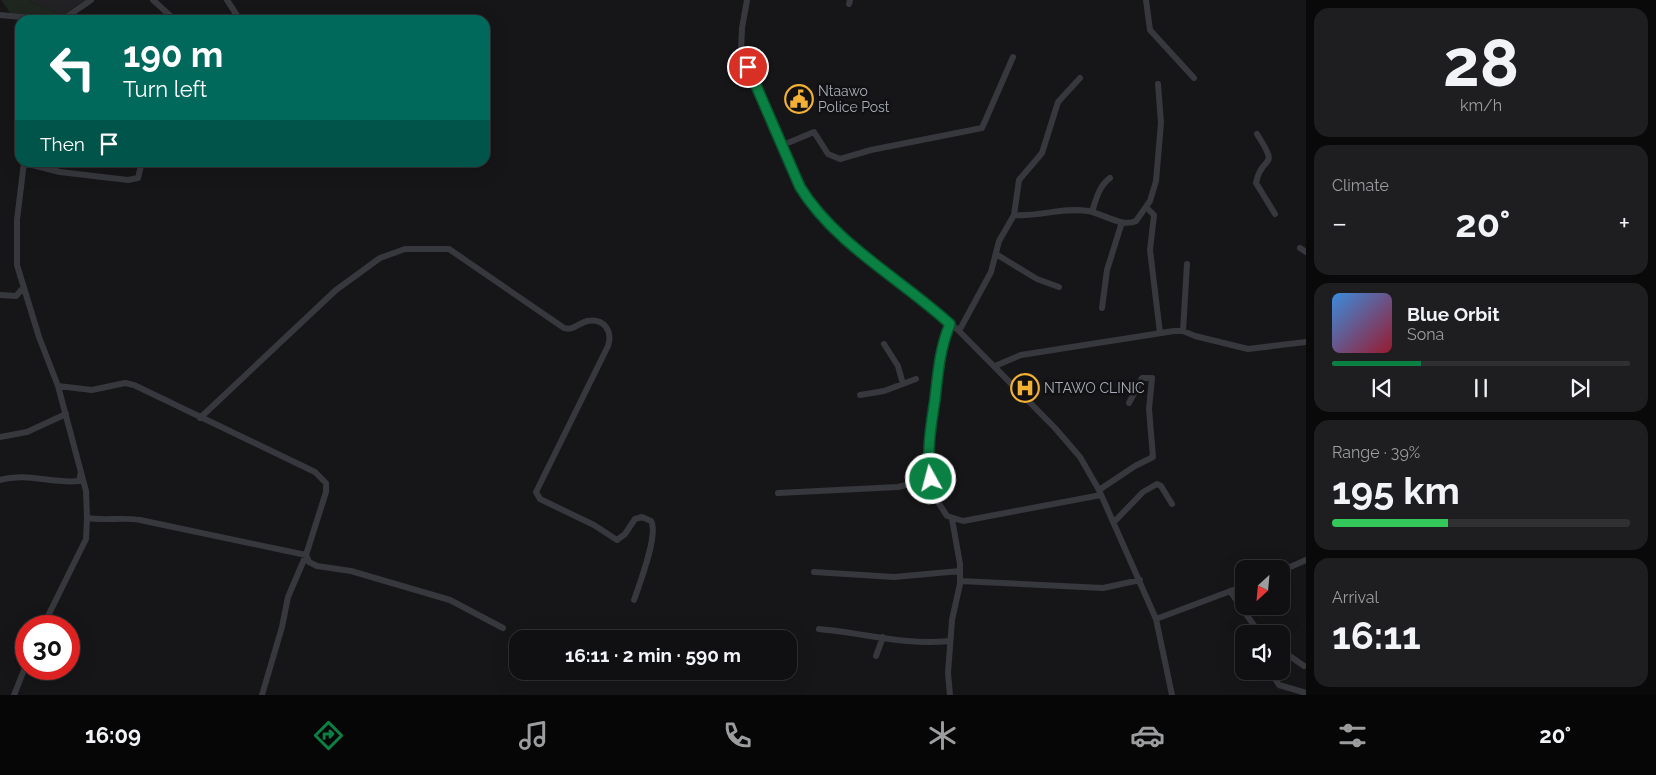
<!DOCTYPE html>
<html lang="en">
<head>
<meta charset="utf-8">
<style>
  :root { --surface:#101012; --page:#1e1e20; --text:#f1f3f6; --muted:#9c9d9f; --line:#303032; --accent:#0b8043 }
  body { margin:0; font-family:Raleway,sans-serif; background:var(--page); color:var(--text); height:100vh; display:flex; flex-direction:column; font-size:19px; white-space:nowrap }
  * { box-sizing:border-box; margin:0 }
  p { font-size:16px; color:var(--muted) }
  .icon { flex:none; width:28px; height:28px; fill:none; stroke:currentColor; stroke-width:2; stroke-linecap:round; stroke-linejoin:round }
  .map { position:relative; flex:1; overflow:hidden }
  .sheet { display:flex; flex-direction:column; gap:8px; padding:8px; background:#09090a; width:350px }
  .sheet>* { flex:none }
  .top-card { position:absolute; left:15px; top:15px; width:475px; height:152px; border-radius:15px; box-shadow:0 5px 20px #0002,0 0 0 1px var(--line); background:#00695c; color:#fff; overflow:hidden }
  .needle { width:32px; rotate:206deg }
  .controls { position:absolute; left:1235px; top:560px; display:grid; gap:10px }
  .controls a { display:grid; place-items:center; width:55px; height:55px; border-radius:10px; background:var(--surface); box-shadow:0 5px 20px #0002,0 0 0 1px var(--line); font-size:25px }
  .speed { position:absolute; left:15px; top:615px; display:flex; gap:10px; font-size:25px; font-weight:700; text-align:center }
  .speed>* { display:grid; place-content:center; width:65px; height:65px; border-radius:50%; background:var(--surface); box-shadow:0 5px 20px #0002,0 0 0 1px var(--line); line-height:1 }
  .speed .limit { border:8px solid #d22; background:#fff; color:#111 }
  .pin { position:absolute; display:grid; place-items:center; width:42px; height:42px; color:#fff; margin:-21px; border:2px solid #fff; border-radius:50%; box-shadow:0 1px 5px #0007 }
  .me { position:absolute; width:55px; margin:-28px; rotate:353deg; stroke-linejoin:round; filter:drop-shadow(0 0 4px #0008) }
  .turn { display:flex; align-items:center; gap:18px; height:105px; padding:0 25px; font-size:22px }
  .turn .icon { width:65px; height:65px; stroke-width:2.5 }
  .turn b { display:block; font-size:35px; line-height:42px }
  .then { display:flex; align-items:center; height:48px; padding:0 25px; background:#0003; gap:10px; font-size:19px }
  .big { font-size:38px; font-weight:700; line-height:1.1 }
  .sheet .widget { flex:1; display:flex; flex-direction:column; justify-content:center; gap:8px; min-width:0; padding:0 18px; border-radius:15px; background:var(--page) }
  .sheet .dial { align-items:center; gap:0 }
  .dial b { font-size:65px; line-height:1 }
  .song { display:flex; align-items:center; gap:15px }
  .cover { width:60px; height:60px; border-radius:8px; background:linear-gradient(135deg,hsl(210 70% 55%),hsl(350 70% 35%)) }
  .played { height:5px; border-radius:2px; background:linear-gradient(90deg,var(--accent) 30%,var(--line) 30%) }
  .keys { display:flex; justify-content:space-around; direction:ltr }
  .heat { display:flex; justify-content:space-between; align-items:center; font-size:28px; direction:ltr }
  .charge { height:8px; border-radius:4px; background:linear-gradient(90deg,#34c759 39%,var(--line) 0) }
  .trip { position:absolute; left:509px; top:630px; width:288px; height:50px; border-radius:15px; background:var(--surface); box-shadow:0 5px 20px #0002,0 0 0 1px var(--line); font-weight:700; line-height:50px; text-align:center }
  .tab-bar { display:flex; height:80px; justify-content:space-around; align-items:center; background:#060607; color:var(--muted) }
  .tab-bar .icon { width:35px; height:35px }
  .tab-bar .current { color:var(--accent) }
  .tab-bar b { font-size:22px; color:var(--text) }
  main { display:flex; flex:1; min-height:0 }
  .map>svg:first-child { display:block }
  .built { fill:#222225 }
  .green { fill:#1e261f }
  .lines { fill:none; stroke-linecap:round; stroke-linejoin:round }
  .minor { stroke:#37383d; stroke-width:6 }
  .route-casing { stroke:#07532c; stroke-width:12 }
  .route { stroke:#0b8043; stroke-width:9 }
  .labels { text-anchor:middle; stroke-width:5; stroke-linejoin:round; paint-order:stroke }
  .poi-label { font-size:14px; fill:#a8adb8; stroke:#111113; text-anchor:start }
</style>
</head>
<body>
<main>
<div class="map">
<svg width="1306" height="695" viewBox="0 0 1306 695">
  <rect width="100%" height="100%" fill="#161618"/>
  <path class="built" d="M27 0H85L63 15Z"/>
  <path class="green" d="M1 0H27L63 15 56 18 11 14Z"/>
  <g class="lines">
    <path class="minor" d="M153 0 175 20
      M227 0 240 20
      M747 0 742 28 741 51 800 187 811 205 831 227 927 302 959 331 1055 428 1080 457 1099 490 1156 619 1172 695
      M1146 0 1150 30 1194 78
      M849 4 850 0
      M0 15 51 20
      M62 20 91 0
      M1257 134C1281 172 1262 152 1256 183L1275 214
      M783 145 814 132 828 154 840 159 871 150 982 128 1013 57
      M24 162 17 220V265L39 337 58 386 86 491 87 518 86 539 43 626
      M24 163 60 172 128 180 138 178 142 162
      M1146 207 1154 215 1150 250 1160 333
      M1092 212C1096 199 1099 186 1110 178
      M1014 215C1039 217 1063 207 1088 211 1102 213 1122 228 1136 221L1150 201 1156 181 1161 123 1158 84
      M1300 248 1306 252
      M996 254 1037 279 1059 287
      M0 295 16 296 23 288
      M1102 308 1107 270 1122 222
      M950 323 943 339 939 361 928 462 938 502 947 516 963 521 1101 495
      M959 331 991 272 999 241 1014 215 1019 180 1042 153 1058 102 1080 78
      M1183 331 1187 264
      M884 344 898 366 903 384
      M995 366 1021 355 1174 331H1183L1195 336 1248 349 1306 342
      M58 386 92 390 125 383 134 385 315 472 326 483V492L306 555 288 597 282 627 262 695
      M860 395 884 391 916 379
      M200 418 336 290 380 258 405 249H449L564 328C573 331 579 323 587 321 604 318 613 331 608 346L536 492 540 499 594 525 617 540 625 534 635 519 642 517 651 521C659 534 639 585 634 600
      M0 437 27 432 66 414
      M0 480C26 472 52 484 79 481L81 472
      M1099 490 1135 466 1153 457 1149 409 1152 378H1142L1129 403
      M778 493 898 487 931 479
      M87 518C105 521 122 517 140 520L306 555 309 562 317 566 351 571 450 600 503 628
      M1114 522 1143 492 1157 484 1161 486 1172 504
      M1281 571 1306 560
      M814 572 894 577 960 571
      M960 581 1103 588 1140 580
      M1230 591 1260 634
      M1156 619 1244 586
      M819 629C865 633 905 646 950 641
      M1281 650 1304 666
      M876 656 883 637
      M1270 671 1279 685 1306 693
      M14 695 26 665
      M950 695 948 673 952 620 960 584V564L952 519"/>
  </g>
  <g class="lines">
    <defs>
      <path id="route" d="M748 67 800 187C835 244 901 279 950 324 940 348 938 372 935 399 931 426 926 452 931 479"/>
    </defs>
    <use href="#route" class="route-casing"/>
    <use href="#route" class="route"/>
  </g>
  <defs>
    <symbol id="civic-ring" viewBox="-11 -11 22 22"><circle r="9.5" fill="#111113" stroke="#f2b134" stroke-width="1.5"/><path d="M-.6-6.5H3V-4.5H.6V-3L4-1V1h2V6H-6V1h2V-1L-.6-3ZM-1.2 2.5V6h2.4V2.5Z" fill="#f2b134"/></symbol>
    <symbol id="hospital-ring" viewBox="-11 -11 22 22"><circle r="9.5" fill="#111113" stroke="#f2b134" stroke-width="1.5"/><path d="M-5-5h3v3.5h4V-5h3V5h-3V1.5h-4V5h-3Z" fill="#f2b134"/></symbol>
  </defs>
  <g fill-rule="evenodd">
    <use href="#civic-ring" x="783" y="83" width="32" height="32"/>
    <use href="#hospital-ring" x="1009" y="372" width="32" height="32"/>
  </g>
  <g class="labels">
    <g class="poi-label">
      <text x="818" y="96">Ntaawo<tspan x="818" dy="16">Police Post</tspan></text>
      <text x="1044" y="393">NTAWO CLINIC</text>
    </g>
  </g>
</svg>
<div class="controls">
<a><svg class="needle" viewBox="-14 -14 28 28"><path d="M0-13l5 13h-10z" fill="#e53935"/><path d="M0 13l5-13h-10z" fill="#9c9d9f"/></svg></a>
<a><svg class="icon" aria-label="sound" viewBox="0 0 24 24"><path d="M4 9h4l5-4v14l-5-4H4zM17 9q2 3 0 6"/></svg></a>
</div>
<div class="speed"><div class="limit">30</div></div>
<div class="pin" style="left:748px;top:67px;background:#d93025"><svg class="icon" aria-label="arrive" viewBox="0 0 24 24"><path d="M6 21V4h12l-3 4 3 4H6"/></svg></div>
<svg class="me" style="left:931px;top:479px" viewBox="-20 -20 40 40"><circle r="17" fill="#0b8043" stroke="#fff" stroke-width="3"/><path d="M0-11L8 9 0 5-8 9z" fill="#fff"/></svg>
<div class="trip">16:11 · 2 min · 590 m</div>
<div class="top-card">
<div class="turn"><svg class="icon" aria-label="left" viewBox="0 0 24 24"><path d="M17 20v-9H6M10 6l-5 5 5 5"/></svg><div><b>190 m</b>Turn left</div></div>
<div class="then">Then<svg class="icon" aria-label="arrive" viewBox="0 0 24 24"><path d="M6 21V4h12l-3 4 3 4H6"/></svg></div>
</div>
</div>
<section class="sheet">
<div class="widget dial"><b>28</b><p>km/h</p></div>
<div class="widget"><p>Climate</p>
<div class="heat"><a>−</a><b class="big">20°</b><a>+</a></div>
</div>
<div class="widget">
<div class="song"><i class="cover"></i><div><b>Blue Orbit</b><p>Sona</p></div></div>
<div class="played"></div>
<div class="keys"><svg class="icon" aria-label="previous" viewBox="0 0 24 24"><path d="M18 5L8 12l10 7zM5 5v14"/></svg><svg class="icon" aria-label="pause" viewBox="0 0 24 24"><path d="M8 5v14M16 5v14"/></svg><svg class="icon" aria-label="next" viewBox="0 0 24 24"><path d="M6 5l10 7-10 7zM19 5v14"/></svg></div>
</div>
<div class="widget"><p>Range · 39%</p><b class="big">195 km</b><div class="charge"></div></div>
<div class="widget"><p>Arrival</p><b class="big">16:11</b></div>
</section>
</main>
<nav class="tab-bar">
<b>16:09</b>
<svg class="icon current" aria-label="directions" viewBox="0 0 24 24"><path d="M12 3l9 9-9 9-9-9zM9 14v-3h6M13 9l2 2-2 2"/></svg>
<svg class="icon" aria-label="music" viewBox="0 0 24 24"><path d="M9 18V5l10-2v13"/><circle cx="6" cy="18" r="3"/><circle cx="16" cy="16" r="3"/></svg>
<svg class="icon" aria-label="phone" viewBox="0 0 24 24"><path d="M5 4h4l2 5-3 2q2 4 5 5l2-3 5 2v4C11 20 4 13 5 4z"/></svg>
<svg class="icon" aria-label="climate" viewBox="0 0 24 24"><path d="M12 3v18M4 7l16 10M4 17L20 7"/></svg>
<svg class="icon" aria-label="car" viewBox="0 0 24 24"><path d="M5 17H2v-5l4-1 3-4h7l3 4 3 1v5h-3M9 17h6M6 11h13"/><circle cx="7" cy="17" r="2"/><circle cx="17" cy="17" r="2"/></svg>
<svg class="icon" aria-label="filters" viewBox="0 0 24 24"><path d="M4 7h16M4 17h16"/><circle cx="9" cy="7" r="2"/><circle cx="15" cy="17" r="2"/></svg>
<b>20°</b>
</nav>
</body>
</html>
